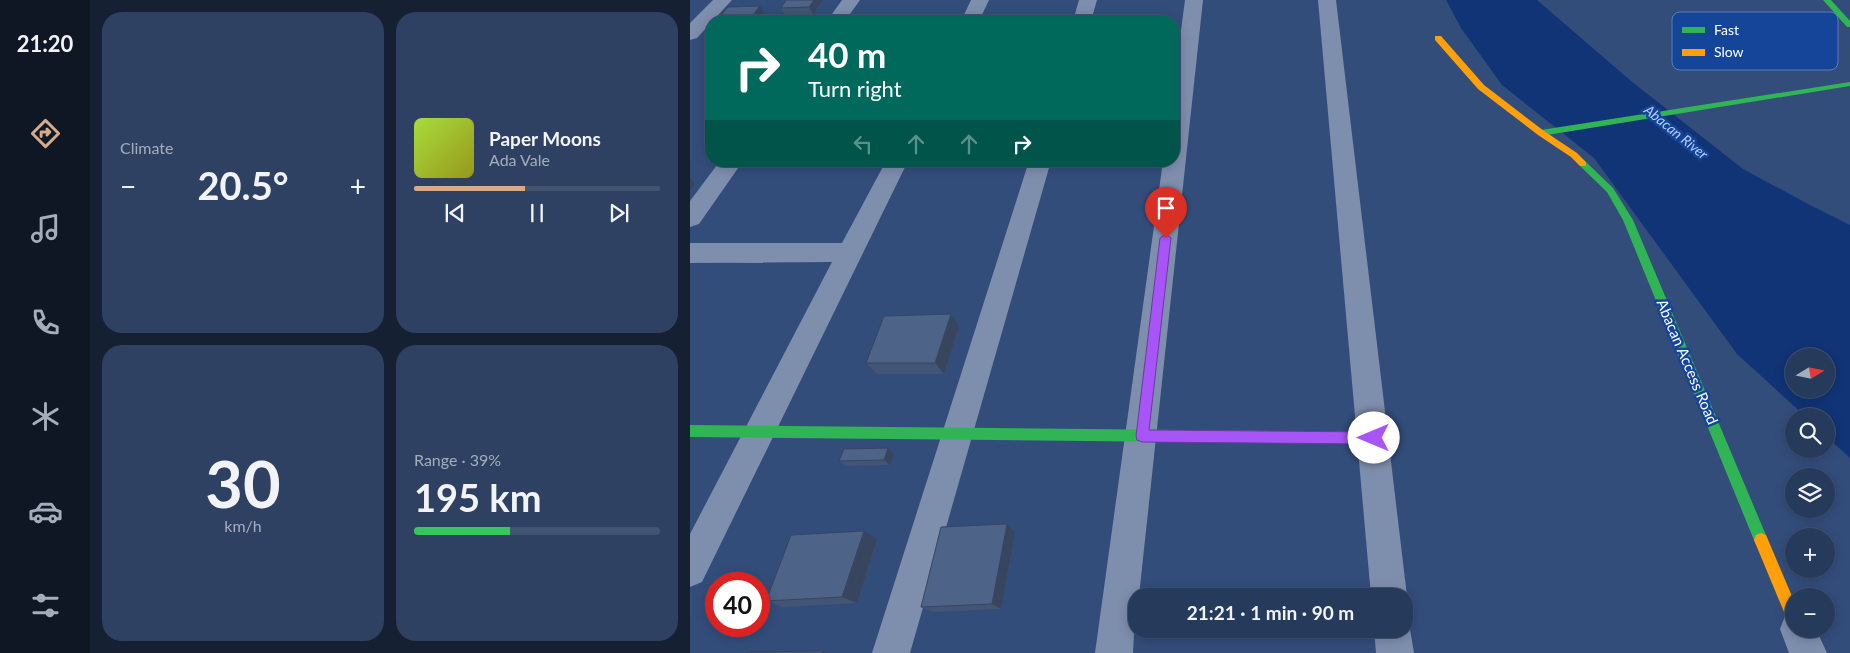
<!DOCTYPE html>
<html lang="en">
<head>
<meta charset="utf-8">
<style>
  :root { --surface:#263a5c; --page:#2e4162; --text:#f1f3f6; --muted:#a4adbb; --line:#425472; --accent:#d6ab8b }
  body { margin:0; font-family:Lato,sans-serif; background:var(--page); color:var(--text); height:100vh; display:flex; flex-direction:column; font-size:19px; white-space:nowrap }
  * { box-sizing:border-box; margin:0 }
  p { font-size:16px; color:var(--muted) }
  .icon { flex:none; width:28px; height:28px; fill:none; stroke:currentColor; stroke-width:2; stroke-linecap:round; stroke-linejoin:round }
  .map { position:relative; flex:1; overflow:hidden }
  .panel { display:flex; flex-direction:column; gap:12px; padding:12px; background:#152033; width:600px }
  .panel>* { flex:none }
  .hud { position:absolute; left:15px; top:15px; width:475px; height:152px; border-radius:20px; box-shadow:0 2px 12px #0003,0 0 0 1px var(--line); background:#00695c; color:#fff; overflow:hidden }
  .needle { width:32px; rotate:80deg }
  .buttons { position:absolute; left:1095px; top:348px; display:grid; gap:10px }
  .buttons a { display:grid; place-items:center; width:50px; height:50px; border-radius:50%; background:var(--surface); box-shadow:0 2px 12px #0003,0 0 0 1px var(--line); font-size:25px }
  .speed { position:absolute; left:15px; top:572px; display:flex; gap:10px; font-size:25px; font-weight:700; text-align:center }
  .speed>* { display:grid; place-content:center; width:65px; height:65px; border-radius:50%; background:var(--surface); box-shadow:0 2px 12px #0003,0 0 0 1px var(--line); line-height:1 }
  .speed .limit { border:8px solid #d22; background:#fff; color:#111 }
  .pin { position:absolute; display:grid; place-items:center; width:42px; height:42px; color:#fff; margin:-51px -21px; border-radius:50% 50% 50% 0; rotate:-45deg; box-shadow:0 0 5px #0007 }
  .pin .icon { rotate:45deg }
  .me { position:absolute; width:55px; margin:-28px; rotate:270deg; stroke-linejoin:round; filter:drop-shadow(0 0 4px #0008) }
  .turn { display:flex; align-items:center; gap:18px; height:105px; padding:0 20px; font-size:22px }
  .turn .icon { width:65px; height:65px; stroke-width:2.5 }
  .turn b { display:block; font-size:35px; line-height:42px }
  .lanes { display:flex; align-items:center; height:48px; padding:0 20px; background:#0003; justify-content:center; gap:25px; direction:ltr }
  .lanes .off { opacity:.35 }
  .big { font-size:38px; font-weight:700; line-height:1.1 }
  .panel .widget { flex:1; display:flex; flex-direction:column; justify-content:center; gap:8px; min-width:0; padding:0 18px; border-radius:20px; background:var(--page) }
  .panel .dial { align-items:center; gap:0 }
  .dial b { font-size:65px; line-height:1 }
  .song { display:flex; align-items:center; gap:15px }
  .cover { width:60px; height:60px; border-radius:8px; background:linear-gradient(135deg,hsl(80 70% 55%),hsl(60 70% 35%)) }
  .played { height:5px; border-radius:2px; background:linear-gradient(90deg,var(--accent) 45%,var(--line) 45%) }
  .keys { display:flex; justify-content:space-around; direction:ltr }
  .heat { display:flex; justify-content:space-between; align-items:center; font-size:28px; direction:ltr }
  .charge { height:8px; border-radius:4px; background:linear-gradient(90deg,#34c759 39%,var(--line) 0) }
  .panel .tiles { flex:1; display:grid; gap:12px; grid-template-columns:repeat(2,1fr) }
  .trip { position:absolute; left:438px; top:588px; width:285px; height:50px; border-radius:20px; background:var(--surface); box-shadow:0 2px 12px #0003,0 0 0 1px var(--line); font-weight:700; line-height:50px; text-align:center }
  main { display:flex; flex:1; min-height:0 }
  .tabs { display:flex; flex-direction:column; width:90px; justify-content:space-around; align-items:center; background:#0f1725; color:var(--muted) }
  .tabs .icon { width:35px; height:35px }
  .tabs .active { color:var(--accent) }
  .tabs b { font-size:22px; color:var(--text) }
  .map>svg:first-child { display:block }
  .water { fill:#113476; fill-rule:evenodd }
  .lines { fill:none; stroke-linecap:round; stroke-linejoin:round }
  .street { fill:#7e8ead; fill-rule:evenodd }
  .fast { fill:#30b455; fill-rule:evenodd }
  .slow { fill:#ff9f0a; fill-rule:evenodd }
  .wall { fill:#435575 }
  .shaded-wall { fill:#37455f }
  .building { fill:#4e6388; stroke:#37455f }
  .route { fill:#a855f7; stroke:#6d37a1 }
  .labels { text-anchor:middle; stroke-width:5; stroke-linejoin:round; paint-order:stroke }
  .far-water-label { font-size:14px; font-style:italic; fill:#b5cff9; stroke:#154599 }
  .street-label { font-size:15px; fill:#fff; stroke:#154599 }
  .key { fill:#154599; stroke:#5b7db8; stroke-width:1 }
  .key-label { font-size:14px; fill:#fff }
</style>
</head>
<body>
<main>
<nav class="tabs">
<b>21:20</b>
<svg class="icon active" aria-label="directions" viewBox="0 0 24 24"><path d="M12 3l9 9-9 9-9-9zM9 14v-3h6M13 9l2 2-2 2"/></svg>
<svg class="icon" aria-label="music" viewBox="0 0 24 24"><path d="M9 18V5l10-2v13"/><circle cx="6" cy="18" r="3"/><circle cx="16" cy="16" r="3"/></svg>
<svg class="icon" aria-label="phone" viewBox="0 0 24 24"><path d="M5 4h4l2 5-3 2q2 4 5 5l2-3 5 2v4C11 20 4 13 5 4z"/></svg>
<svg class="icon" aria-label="climate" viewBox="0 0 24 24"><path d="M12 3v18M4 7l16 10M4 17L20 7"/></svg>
<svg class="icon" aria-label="car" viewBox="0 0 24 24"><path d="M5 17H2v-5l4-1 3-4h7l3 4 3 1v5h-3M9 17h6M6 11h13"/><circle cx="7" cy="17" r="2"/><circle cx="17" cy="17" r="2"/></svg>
<svg class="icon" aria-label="filters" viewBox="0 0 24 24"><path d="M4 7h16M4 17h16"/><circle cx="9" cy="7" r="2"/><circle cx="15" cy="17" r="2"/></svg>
</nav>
<section class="panel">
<div class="tiles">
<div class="widget"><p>Climate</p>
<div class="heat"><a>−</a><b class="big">20.5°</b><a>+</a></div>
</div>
<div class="widget">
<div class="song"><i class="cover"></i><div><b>Paper Moons</b><p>Ada Vale</p></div></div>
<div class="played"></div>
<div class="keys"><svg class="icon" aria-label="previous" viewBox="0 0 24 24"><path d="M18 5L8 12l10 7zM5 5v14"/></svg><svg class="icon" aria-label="pause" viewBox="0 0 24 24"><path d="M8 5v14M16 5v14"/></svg><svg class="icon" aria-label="next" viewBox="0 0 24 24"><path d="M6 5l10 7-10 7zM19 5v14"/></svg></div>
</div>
<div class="widget dial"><b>30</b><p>km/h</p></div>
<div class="widget"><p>Range · 39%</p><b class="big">195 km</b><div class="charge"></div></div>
</div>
</section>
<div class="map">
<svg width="1160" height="653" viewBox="0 0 1160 653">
  <rect width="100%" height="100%" fill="#334d7b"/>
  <path class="water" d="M756 0H847L941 81 1053 169 1120 205 1160 225V458L1136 436V416H1115L1047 354 904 158 812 85 771 28ZM1104 356H1136V389H1104Z"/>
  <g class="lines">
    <path class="street" d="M23 0H42L7 38 0 40V23Z
      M152 0H170L155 21H137Z
      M281 0H299L289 21H271Z
      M389 0H407L401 21H383Z
      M495 0H513L449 596H446L443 653H405L473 161H484V83Z
      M628 0H646L717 596 714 603V596H681Z
      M30 161H53L9 224 0 227V201Z
      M196 161H218L12 582 0 587V534L142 262 0 263V243H152Z
      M339 161H361L220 653H182Z
      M1104 612V629H1126L1137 653H1099L1090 629 1095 616Z
      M714 616 720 629 724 653H686L684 629H714Z"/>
    <path class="fast" d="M1133 0H1141L1160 21V27H1157Z
      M1160 82V86L851 136 847 133 851 130Z
      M893 161 896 162 923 188 943 220 1078 540 1076 545 1071 547 1066 545 933 220 917 192 890 166V162Z
      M0 425 684 432 688 434 690 438 688 442 684 444 0 437Z"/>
    <path class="slow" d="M745 36H751L794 85 854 131 887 153 896 162V166H890L881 157 848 135 788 89 745 40Z
      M1071 533 1076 535 1104 601V626L1099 624 1064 540 1066 535Z"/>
  </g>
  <path class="wall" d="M132 1 123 14 95 15 91 8Z
    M269 326 254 374H187L176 363Z
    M204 454 200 465 156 466 149 461Z
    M317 524 325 532 311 609 243 612 231 607Z
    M187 539 167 603 93 607 76 601Z"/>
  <path class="shaded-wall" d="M124 0H132V1L123 14 119 7Z
    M70 6 74 13 68 21H59V20Z
    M192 15 195 21H188Z
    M0 178 5 184 0 191Z
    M261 314 269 326 254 374 245 363Z
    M198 448 204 454 200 465 194 460Z
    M317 524 325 532 311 609 302 604Z
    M174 531 187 539 167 603 152 597Z
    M133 651 140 653H132Z"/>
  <path class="building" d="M96 0H124L119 7 91 8Z
    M70 6 59 20 26 21 38 7Z
    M192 15 188 21H160L163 16Z
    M261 314 245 363H176L194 316Z
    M198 448 194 460 149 461 154 449Z
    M317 524 302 604 231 607 251 527Z
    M174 531 152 597 76 601 101 535Z
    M133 651 132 653H56L57 652Z"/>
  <path class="route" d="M476 234 481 238 459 430 684 432 689 434 691 438 689 442 684 444 452 442 447 440 446 436 470 238Z"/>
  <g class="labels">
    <g class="far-water-label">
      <text transform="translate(986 132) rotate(39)" y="5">Abacan River</text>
    </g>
    <g class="street-label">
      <text transform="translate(997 362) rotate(67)" y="5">Abacan Access Road</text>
    </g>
  </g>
  <rect x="982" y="12" width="166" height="58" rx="8" class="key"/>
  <rect x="992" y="27" width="23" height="6" fill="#30b455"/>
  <rect x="992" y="49" width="23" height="7" fill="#ff9f0a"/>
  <g class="key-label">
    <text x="1024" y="35">Fast</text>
    <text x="1024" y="57">Slow</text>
  </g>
</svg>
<div class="buttons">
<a><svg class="needle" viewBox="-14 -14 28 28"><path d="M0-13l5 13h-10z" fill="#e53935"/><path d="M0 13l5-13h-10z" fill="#a4adbb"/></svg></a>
<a><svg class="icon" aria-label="search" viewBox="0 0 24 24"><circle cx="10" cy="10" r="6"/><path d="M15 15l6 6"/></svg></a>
<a><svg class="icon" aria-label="layers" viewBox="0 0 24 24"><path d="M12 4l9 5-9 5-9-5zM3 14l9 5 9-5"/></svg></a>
<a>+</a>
<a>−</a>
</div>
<div class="speed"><div class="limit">40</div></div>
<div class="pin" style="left:476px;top:238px;background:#d93025"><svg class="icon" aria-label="arrive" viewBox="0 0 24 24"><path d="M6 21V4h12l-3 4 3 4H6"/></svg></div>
<svg class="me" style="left:684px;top:438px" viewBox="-20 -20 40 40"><circle r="19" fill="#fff"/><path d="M0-13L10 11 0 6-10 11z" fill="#a855f7"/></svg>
<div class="trip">21:21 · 1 min · 90 m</div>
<div class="hud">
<div class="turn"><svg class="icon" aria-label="right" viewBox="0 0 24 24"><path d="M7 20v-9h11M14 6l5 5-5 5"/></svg><div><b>40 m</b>Turn right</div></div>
<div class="lanes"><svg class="icon off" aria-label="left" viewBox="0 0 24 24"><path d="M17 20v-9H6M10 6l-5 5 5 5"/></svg><svg class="icon off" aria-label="ahead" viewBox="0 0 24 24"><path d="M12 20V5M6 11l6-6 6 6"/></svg><svg class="icon off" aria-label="ahead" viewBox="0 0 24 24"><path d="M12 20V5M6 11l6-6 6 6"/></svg><svg class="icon" aria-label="right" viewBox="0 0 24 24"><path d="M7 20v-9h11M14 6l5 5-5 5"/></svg></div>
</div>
</div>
</main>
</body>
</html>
